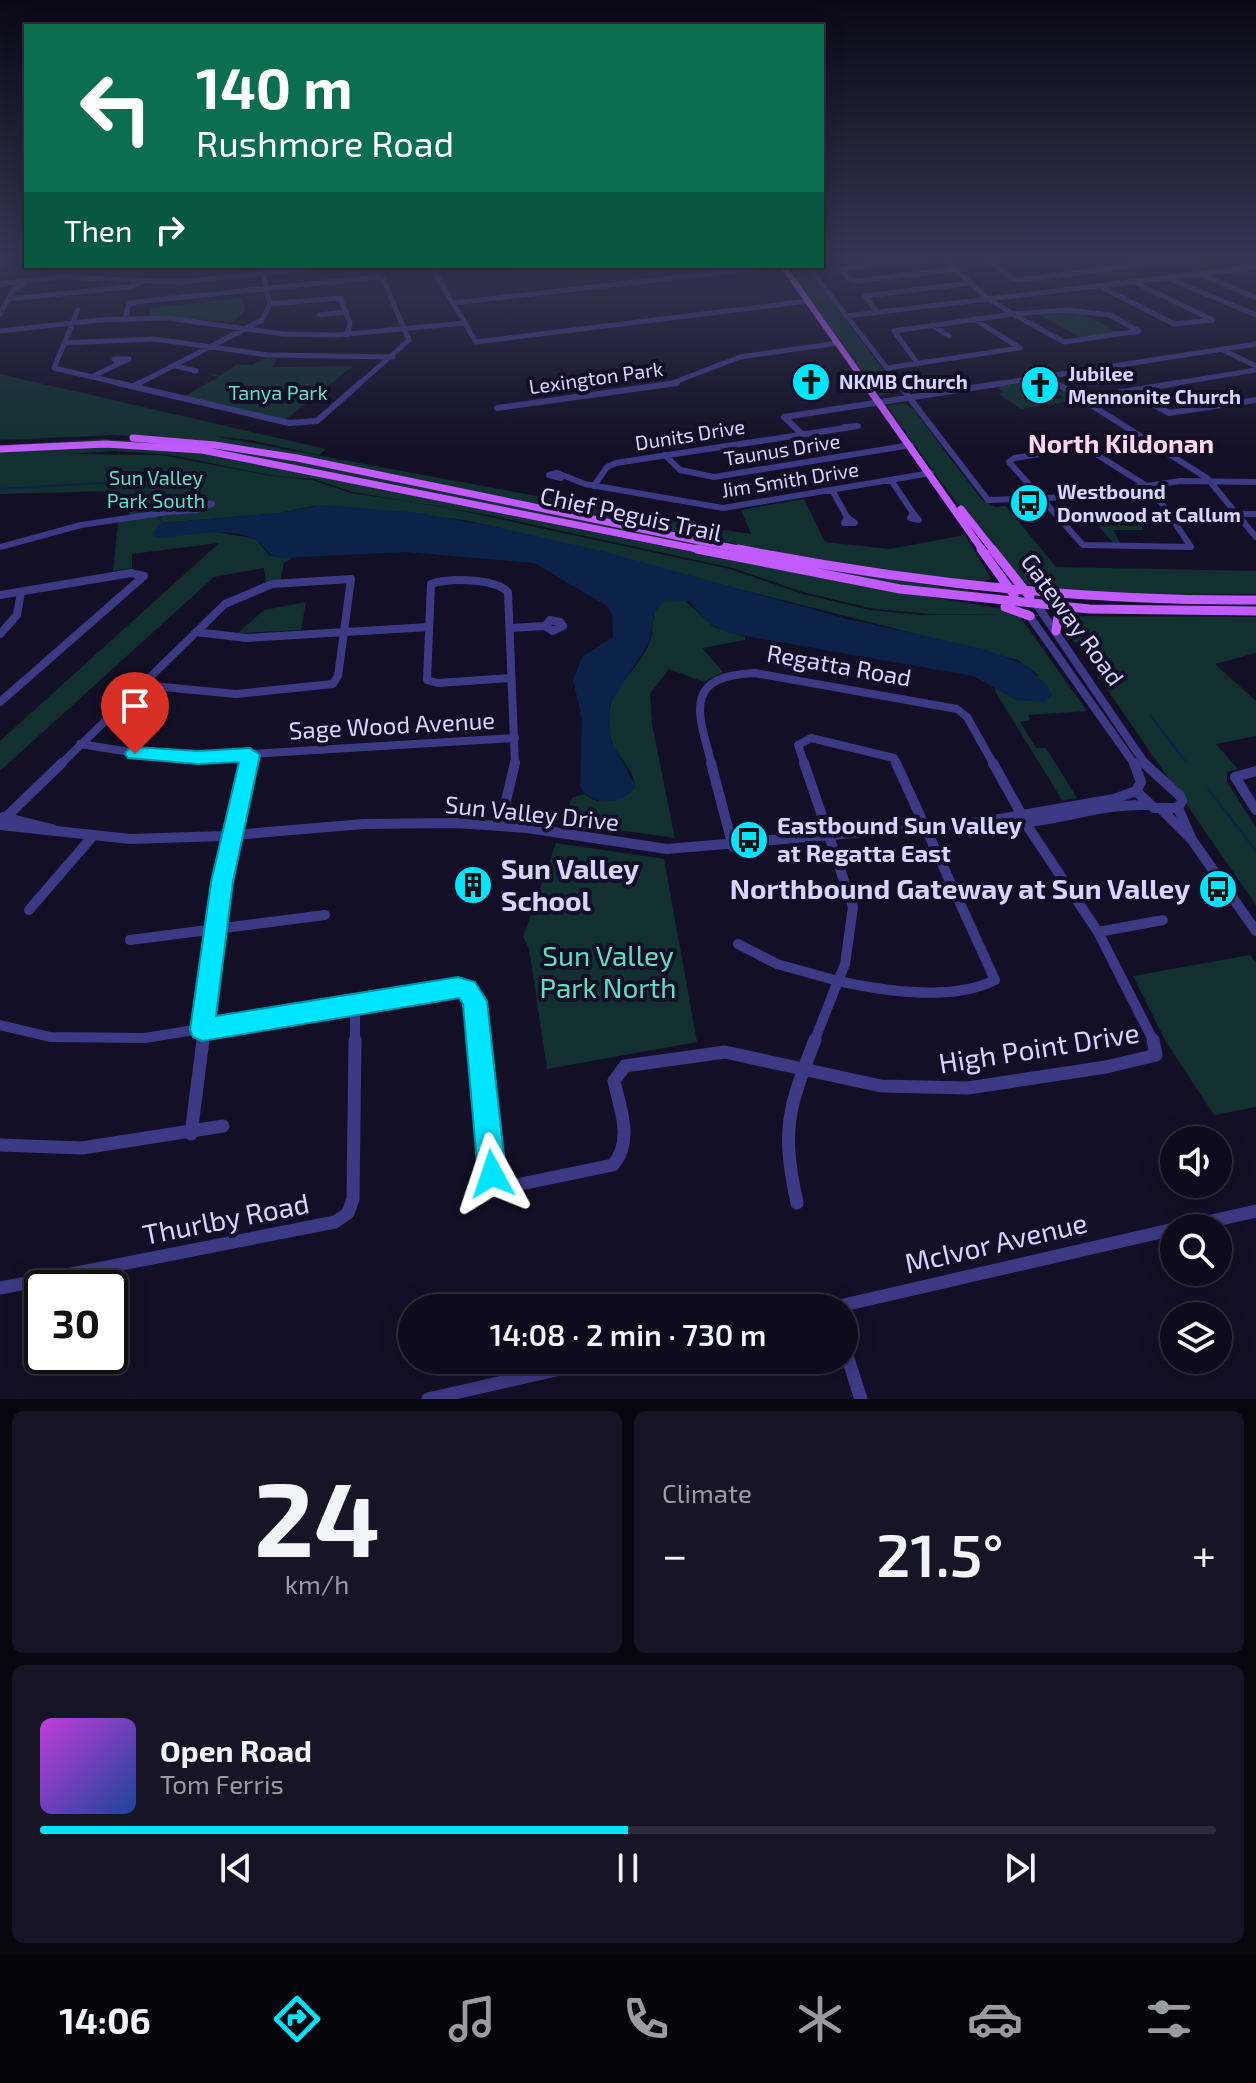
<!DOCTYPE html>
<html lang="en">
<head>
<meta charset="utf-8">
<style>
  :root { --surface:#0e0b1c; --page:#171425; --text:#f1f3f6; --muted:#9b9ba3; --line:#2e2b3b; --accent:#00e5ff }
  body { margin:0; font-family:"Exo 2",sans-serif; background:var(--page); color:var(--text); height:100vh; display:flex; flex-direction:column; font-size:30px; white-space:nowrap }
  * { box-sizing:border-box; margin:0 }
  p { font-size:26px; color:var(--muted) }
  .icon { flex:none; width:44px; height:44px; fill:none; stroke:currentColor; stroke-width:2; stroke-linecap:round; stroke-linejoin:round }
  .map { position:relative; height:1399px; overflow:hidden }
  .details { display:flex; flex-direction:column; gap:12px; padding:12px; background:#08060f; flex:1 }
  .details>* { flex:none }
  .hud { position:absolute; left:24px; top:24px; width:800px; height:244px; border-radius:0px; box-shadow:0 4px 20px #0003,0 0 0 2px var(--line); background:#0b6e4f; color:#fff; overflow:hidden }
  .buttons { position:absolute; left:1160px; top:1126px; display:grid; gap:16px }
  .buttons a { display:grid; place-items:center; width:72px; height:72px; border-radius:50%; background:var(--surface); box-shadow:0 4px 20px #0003,0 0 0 2px var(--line); font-size:40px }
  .speed { position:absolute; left:24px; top:1270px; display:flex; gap:16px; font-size:40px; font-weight:700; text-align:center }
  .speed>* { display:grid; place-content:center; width:104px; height:104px; border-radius:50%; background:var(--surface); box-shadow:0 4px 20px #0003,0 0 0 2px var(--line); line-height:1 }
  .speed .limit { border:4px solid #111; border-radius:12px; background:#fff; color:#111 }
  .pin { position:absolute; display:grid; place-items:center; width:68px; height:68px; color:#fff; margin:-82px -34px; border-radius:50% 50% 50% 0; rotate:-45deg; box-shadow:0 0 8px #0007 }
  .pin .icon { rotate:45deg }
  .me { position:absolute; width:88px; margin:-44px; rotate:355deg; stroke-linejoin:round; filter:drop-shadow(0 0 6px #0008) }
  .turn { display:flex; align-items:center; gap:28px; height:168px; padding:0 40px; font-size:36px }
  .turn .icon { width:104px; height:104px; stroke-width:2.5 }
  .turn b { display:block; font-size:56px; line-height:68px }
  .then { display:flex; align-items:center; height:76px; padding:0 40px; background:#0003; gap:16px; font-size:30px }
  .big { font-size:60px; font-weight:600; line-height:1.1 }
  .details .card { flex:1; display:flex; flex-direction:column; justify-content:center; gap:12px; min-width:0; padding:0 28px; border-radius:12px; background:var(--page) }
  .details .dial { align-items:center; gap:0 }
  .dial b { font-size:104px; line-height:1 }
  .song { display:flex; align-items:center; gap:24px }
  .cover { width:96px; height:96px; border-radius:12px; background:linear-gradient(135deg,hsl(290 70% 55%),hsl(220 70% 35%)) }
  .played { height:8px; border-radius:4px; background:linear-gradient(90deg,var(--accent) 50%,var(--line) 50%) }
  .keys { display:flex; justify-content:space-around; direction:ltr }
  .heat { display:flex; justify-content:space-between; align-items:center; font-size:44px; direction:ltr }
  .details .tiles { flex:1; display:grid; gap:12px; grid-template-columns:1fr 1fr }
  .card:last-child { grid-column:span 2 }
  .trip { position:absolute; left:398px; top:1294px; width:460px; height:80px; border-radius:40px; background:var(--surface); box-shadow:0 4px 20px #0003,0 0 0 2px var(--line); font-weight:600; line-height:80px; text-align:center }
  .menu { display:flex; height:128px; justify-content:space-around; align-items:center; background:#06040b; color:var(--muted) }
  .menu .icon { width:56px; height:56px }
  .menu .selected { color:var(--accent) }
  .menu b { font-size:36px; color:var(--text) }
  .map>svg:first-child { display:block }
  .green { fill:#12302f; fill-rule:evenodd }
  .water { fill:#0c2248 }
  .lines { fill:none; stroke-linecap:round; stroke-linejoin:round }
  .stream { stroke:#0c2248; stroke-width:2 }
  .minor-far4 { stroke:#3d3a85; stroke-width:5 }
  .minor-far3 { stroke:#3d3a85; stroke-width:6 }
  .minor-far2 { stroke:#3d3a85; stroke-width:8 }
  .minor-far1 { stroke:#3d3a85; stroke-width:10 }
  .minor { stroke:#3d3a85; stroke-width:13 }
  .major-far2 { stroke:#c25bff; stroke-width:6 }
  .major-far1 { stroke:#c25bff; stroke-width:7 }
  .major { stroke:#c25bff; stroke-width:9 }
  .route { fill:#00e5ff; stroke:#0095a6; stroke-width:2 }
  .labels { text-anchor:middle; stroke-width:8; stroke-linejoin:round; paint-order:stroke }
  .far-poi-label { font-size:20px; font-weight:bold; fill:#d9d4ff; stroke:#130f26; text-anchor:start }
  .far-street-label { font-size:20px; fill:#d9d4ff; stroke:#130f26 }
  .far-park-label { font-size:20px; fill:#5fe0c0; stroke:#130f26 }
  .street-label { font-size:24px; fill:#d9d4ff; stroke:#130f26 }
  .poi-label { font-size:24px; font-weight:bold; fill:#d9d4ff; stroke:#130f26; text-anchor:start }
  .far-district-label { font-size:26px; font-weight:bold; fill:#ffd6f0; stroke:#130f26 }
  .near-poi-label { font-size:28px; font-weight:bold; fill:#d9d4ff; stroke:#130f26; text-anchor:start }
  .near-park-label { font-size:28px; fill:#5fe0c0; stroke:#130f26 }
  .near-street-label { font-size:28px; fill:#d9d4ff; stroke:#130f26 }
</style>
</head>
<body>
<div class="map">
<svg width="1256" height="1399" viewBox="0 0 1256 1399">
  <rect width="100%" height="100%" fill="#130f26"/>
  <path class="green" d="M1005 256H1092L1098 259 1029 270Z
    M787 266H805L899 391 880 396Z
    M243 298 245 311 233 322 149 316 151 308Z
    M1079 312 1119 333 1081 338 1040 315Z
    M266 358 276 359 273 367 353 366 285 420 185 396 218 377 208 374 221 375 237 364 251 365Z
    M0 374 326 449 319 455 251 440 213 436 699 526 751 534 741 510 804 499 825 542 890 549 965 535 991 578 981 584 853 567 237 445 115 435 0 440Z
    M1045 379 1061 389 1033 392 1045 401 1063 398 1056 392 1064 391 1077 400 1021 409 999 394 1004 392 997 387Z
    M903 403 914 410 982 500 995 507 1006 506 1056 567 1256 571V594L1136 595 1037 587 1023 582 949 493 887 406Z
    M103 439 227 447 890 579 1010 597 951 593 829 574 174 446 0 448V445Z
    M109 447 198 452 856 585 1016 611 1087 711 1028 715 1030 720 1020 722 1036 748H1046L1077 798 1062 800 995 691 996 688 1017 700 1038 675 1018 660 496 527 458 519 314 506 279 513 162 523 246 537 256 540 270 556 293 558 284 563 280 581 266 583 264 568 214 577 0 771V741L219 543 132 554V568L113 571 118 523 131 511 114 491 0 494V452ZM116 451 170 455 275 476 314 479 353 492 489 515 733 568 799 591 874 609 930 614H1009L922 615 870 610 803 594 730 569 439 506 351 493 312 480 272 476 161 455 67 454Z
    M1131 509 1144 530H1113L1121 544 1115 545 1089 515Z
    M683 599 714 627 745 637V640L702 648 723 672 704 682 669 669 650 694 652 724 675 838 562 822 572 798 584 794 598 802 634 789C638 772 615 756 611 739 599 689 632 682 649 644 654 632 651 618 657 607L665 600Z
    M306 602 301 630 238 633 264 610Z
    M1077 616 1256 617V653L1215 664 1256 701V736L1216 744 1238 769 1227 772V782L1256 827V905L1064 627 1065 620Z
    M556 843 664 859 697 1042 547 1069 529 948 523 937Z
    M1250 955 1256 963V1107L1214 1115 1166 1042 1133 976Z"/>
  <path class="water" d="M324 505 420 513 496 527 606 552 847 619 980 648 1024 664 1048 686 1052 695 1045 702 1017 700 973 676 728 633 707 622 689 601 665 600 654 613 649 643 609 705 611 741 636 786C623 806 591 807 580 786L582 719 573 680 582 657 613 637 612 614 607 606 534 563 407 552 280 558C266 555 266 547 255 540 230 525 185 536 158 538L152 534 162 523 279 513Z"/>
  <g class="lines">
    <path class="stream" d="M0 489 118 482 129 484 143 497
      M152 507 154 510
      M160 517 162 523
      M1150 715 1186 762
      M1208 789 1256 851"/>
    <path class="minor-far4" d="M941 256 841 269 849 279 857 281 956 269
      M941 256 986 297 1013 314
      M984 256 1011 278 1019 280 1210 256
      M1249 256 1256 259
      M179 266H187
      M431 266 476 342 808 301
      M808 266 900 385
      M1203 275 1256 298
      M1170 279 1256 315
      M0 284 60 277 180 282 332 266
      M1103 288 1174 324 1213 320 1138 284
      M8 299 129 287 141 282
      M453 303 777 266
      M270 304 340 298 350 323 347 335
      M78 310 54 368 127 385
      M1067 310 1110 315 1139 331 1064 342 1013 314Z
      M877 312 865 296 971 283
      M0 314 13 290 25 283
      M319 315 345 312
      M846 316 1256 267
      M125 319 129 304 136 302 378 277 383 279 409 340 358 385
      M932 325 949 336
      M0 331 100 320 167 318 283 334 337 335 464 323
      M64 343 154 339 268 355 393 357
      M1221 349 1256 366
      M918 364 894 331 1013 314
      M176 366 196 371
      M887 368 1020 348 974 319
      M91 377 129 359H114L119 363
      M1046 377 1059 385
      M136 385 262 320 270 304 263 273
      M667 385 740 357 838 343
      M991 385 1256 344
      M1165 385 1256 370"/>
    <path class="minor-far3" d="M118 383 289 423 317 421 360 383
      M898 383 988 500 1074 497 1180 481 1256 482
      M1056 383 1207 478 1256 537
      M134 386 140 383
      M1129 391 1169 413 1256 400
      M1081 399 1177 383
      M497 408 677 383
      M784 417 1004 383
      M784 417 802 434
      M1085 447 1153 490 1191 547 1083 545 1009 462 1014 458Z
      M665 455 680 470 714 477 911 445
      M561 478 549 475 557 473 585 484 723 508 931 473
      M891 480 913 513
      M594 486 607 467 616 463 858 426 845 427
      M832 490 847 517
      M199 503 212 504 197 510 168 512Z
      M913 513 919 520 910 518Z
      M1236 514H1256
      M847 517 855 523H844Z
      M0 547 81 525 168 512"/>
    <path class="minor-far2" d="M351 579 338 676 333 684 236 694 142 685 225 604 272 584Z
      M0 595 131 573 144 576 0 702
      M1037 605 1146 765
      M1028 614 1135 765
      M550 620 560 622 563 626 553 631 545 626Z
      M510 628 545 626
      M196 632 246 638 429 627
      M0 634 17 615 21 592
      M511 678 438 683 427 680 431 584C449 578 494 578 508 592L515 765
      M80 744 155 756 198 757 515 738
      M60 765 142 685
      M248 765 250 755
      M712 765C698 713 682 676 755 673L957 709 967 717 994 765
      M805 765 798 745 811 738 894 758 897 765"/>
    <path class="minor-far1" d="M711 763 733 847
      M804 763 853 907 845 964 838 981
      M993 763 1030 830 1098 932 1154 1042
      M1134 763 1141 782 1136 791
      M1144 763 1180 796 1182 801 1178 808 1192 840
      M1256 771 1235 777 1256 810
      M1136 791 1154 808H1178
      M1163 811 1192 840 1256 931
      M3 817 52 829
      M982 822 1114 799 1136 791
      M0 823 62 763
      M0 825 130 839 223 836 363 824 456 823 527 828 667 849 982 822C1039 830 1091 803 1148 805
      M500 826 515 763
      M29 910 92 837
      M1098 932 1163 920
      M130 940 325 915
      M738 944 777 964 838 981
      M838 981C884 991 952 1002 995 980L896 763
      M0 1025 50 1037 145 1038 458 987 467 989 475 1001 479 1042
      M202 1042 222 882 248 763
      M355 1042V1004
      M814 1042 838 981"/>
    <path class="minor" d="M479 1040 492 1174 501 1185 511 1186 613 1165C634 1140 620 1109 614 1081L625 1066 725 1052 881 1086 968 1088 1106 1067 1156 1055 1153 1040
      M191 1134 203 1040
      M0 1145 82 1148 223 1126
      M797 1203C781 1129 788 1109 815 1040
      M1180 1228 1256 1211
      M0 1288 335 1222 348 1213 353 1199 355 1040
      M831 1308 1174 1229
      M844 1346 861 1399
      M428 1399 600 1360"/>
    <path class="major-far2" d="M783 266 867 385"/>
    <path class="major-far1" d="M865 383 983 551
      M133 438 215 445 297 458 748 551
      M0 449 106 444 202 450 707 551
      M961 509 994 551"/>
    <path class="major" d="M697 549 900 589 1089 609 1256 611
      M738 549C910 583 1081 601 1256 600
      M981 549 1014 595
      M992 549 1030 597
      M1005 607 1030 616
      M1056 631 1058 617 1072 611"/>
  </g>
  <linearGradient id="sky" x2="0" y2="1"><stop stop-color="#0a0815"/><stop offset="0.57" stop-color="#333752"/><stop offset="1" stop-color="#333752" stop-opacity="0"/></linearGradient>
  <rect width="1256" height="452" fill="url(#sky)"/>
  <path class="route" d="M135 747 198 751 250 748 260 755 233 882 216 1016 458 977 475 982 487 1001 506 1174 502 1184 492 1188 482 1184 478 1174 463 1004 459 998 202 1041 193 1037 190 1030 211 882 239 762 198 764 128 758 125 754 128 749Z"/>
  <defs>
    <symbol id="church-disc" viewBox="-11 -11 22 22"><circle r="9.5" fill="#00e5ff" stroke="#130f26"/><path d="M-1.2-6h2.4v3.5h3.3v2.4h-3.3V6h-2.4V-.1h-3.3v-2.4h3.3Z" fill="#111"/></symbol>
    <symbol id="bus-disc" viewBox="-11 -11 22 22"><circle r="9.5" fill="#00e5ff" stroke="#130f26"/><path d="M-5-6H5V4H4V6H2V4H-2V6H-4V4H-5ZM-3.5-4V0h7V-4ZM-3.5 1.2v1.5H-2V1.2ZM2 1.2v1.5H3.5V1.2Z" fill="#111"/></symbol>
    <symbol id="building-disc" viewBox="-11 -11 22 22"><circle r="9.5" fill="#00e5ff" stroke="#130f26"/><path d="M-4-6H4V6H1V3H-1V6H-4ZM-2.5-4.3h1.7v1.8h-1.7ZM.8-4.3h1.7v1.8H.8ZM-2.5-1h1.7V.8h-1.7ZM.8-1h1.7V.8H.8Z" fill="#111"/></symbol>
  </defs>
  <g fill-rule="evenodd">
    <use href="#church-disc" x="789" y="360" width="44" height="44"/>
    <use href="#church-disc" x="1018" y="363" width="44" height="44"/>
    <use href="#bus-disc" x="1007" y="481" width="44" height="44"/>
    <use href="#bus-disc" x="727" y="818" width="44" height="44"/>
    <use href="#building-disc" x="451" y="863" width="44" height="44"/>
    <use href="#bus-disc" x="1196" y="867" width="44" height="44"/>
  </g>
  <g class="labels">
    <g class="far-poi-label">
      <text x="1068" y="381">Jubilee<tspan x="1068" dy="23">Mennonite Church</tspan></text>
      <text x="839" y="389">NKMB Church</text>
      <text x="1057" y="499">Westbound<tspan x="1057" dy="23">Donwood at Callum</tspan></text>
    </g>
    <g class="far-street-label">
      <text transform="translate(596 378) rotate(-8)" y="7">Lexington Park</text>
      <text transform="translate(690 435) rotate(-9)" y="7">Dunits Drive</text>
      <text transform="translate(782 450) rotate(-9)" y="7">Taunus Drive</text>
      <text transform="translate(790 480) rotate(-9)" y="7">Jim Smith Drive</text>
    </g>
    <g class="far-park-label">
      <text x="278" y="400">Tanya Park</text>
      <text x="156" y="485">Sun Valley<tspan x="156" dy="23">Park South</tspan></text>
    </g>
    <g class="street-label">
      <text transform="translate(631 515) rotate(12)" y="8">Chief Peguis Trail</text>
      <text transform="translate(1072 620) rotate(54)" y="8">Gateway Road</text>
      <text transform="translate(839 666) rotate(10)" y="8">Regatta Road</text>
      <text transform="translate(392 726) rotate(-3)" y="8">Sage Wood Avenue</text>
      <text transform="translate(532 814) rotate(6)" y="8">Sun Valley Drive</text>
    </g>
    <g class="poi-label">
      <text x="777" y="834">Eastbound Sun Valley<tspan x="777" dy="28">at Regatta East</tspan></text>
    </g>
    <g class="far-district-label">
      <text x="1121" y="453">North Kildonan</text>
    </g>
    <g class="near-poi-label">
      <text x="501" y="879">Sun Valley<tspan x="501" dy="32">School</tspan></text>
      <text x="1190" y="899" text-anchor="end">Northbound Gateway at Sun Valley</text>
    </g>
    <g class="near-park-label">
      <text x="608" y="966">Sun Valley<tspan x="608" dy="32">Park North</tspan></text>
    </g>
    <g class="near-street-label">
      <text transform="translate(1039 1048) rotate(-9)" y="10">High Point Drive</text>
      <text transform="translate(226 1219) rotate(-11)" y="10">Thurlby Road</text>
      <text transform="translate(996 1243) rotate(-13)" y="10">McIvor Avenue</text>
    </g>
  </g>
</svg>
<div class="buttons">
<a><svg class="icon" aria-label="sound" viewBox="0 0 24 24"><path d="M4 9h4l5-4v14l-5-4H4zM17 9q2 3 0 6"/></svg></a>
<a><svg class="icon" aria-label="search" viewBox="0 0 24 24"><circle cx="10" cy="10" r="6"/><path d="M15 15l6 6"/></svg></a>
<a><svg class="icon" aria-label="layers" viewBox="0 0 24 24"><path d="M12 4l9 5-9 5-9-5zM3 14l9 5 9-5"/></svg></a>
</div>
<div class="speed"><div class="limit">30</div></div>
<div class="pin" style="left:135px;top:754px;background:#d93025"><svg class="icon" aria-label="arrive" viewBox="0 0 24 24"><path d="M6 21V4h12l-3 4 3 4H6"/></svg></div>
<svg class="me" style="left:492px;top:1174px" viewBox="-20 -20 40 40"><path d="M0-17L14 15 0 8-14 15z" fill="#00e5ff" stroke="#fff" stroke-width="4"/></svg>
<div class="trip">14:08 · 2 min · 730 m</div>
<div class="hud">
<div class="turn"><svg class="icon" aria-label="left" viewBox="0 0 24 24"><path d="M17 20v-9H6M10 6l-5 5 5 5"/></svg><div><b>140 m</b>Rushmore Road</div></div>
<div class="then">Then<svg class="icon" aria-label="right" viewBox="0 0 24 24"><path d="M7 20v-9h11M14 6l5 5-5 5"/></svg></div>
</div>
</div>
<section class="details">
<div class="tiles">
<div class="card dial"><b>24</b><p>km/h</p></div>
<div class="card"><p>Climate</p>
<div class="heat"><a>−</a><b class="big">21.5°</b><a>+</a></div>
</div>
<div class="card">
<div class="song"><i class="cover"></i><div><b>Open Road</b><p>Tom Ferris</p></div></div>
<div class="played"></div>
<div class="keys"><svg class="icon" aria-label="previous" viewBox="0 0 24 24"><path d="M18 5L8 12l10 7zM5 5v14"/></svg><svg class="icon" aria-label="pause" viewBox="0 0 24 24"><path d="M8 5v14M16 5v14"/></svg><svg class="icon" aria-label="next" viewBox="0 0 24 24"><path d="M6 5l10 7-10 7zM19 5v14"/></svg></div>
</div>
</div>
</section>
<nav class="menu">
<b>14:06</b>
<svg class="icon selected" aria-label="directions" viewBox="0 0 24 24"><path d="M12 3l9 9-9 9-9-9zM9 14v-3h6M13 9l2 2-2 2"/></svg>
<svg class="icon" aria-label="music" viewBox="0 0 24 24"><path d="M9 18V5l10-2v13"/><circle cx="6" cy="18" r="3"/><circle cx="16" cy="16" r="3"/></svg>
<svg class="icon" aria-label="phone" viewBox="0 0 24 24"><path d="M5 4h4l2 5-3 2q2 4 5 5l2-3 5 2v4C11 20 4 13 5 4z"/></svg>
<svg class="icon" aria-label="climate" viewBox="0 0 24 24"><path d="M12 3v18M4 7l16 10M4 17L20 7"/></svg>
<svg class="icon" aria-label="car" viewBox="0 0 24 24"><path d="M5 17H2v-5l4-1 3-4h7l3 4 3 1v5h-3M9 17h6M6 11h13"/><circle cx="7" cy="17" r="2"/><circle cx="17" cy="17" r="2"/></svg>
<svg class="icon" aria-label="filters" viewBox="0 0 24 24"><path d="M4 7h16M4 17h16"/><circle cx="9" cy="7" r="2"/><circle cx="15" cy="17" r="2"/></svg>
</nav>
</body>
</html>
